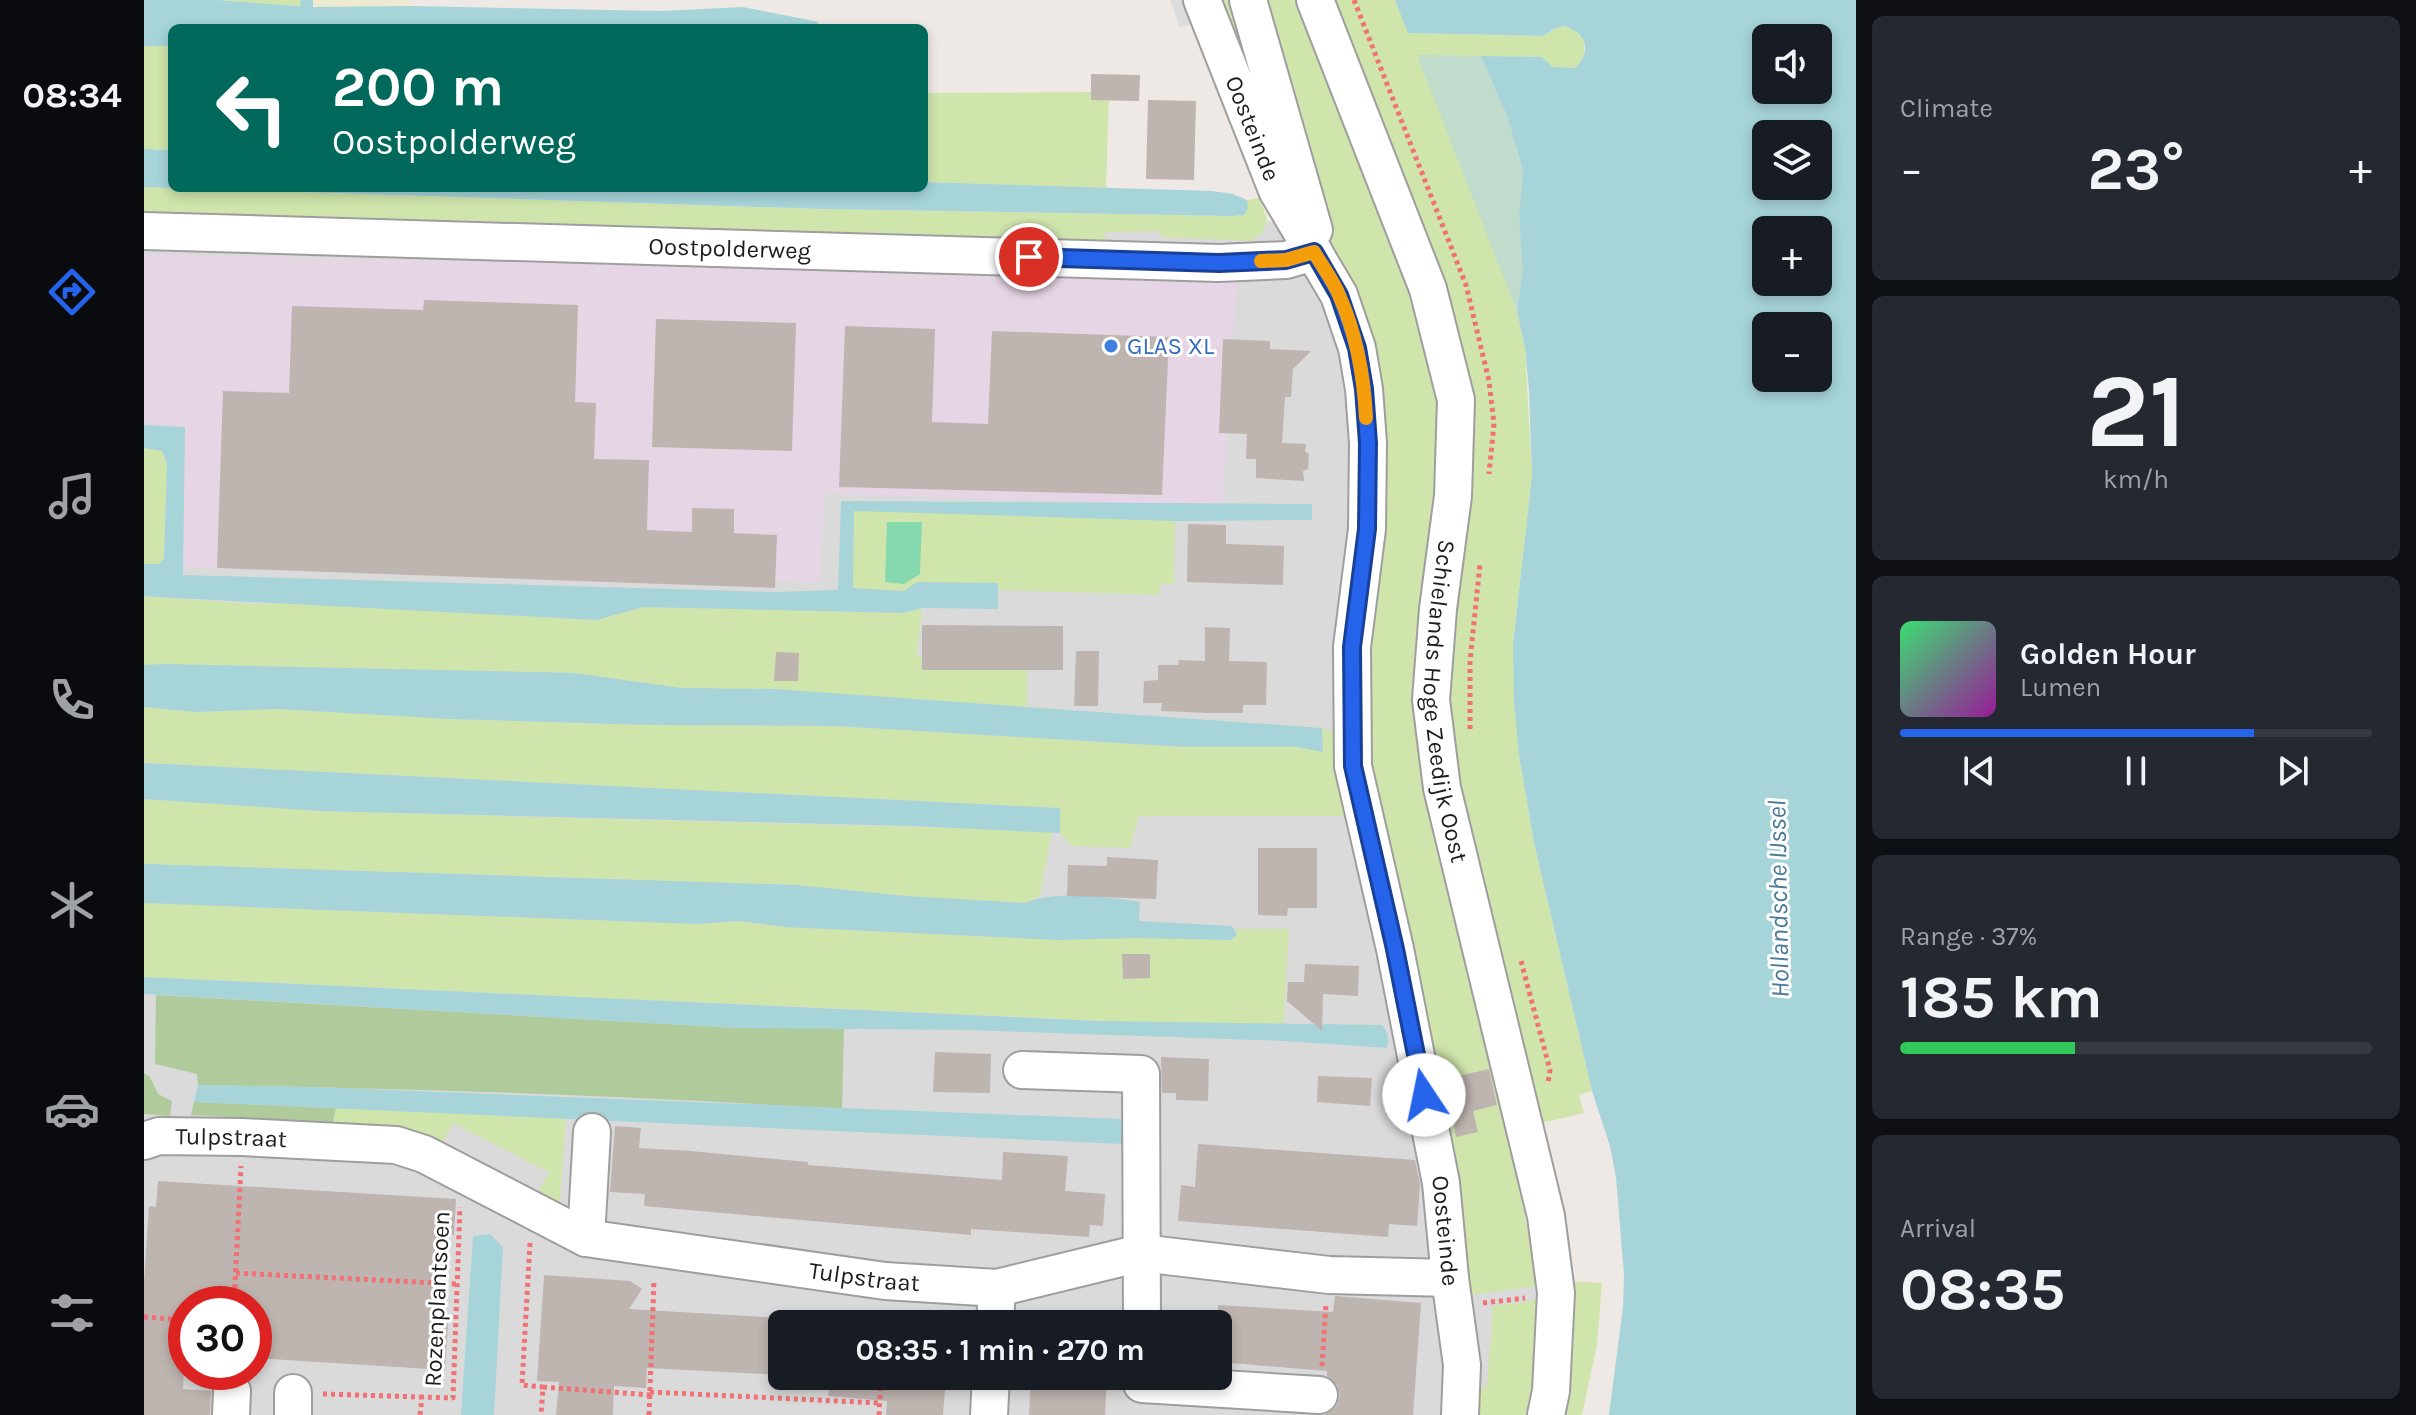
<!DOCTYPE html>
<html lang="en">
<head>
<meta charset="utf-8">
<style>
  :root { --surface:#171b24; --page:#242831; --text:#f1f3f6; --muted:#9ea1a6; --line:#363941; --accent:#2563eb }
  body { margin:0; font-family:Karla,sans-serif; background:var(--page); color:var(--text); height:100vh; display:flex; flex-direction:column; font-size:30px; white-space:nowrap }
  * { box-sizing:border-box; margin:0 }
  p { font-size:26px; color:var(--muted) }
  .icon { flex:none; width:44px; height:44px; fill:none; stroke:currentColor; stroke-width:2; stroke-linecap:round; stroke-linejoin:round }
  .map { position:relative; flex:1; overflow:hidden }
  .sheet { display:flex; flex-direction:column; gap:16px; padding:16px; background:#0d0f14; width:560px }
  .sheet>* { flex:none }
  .guide { position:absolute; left:24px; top:24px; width:760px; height:168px; border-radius:12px; box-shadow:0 4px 12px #0003; background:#00695c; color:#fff; overflow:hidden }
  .controls { position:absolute; left:1608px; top:24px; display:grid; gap:16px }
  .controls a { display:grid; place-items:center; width:80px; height:80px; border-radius:12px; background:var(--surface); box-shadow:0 4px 12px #0003; font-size:40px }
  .speed { position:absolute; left:24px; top:1286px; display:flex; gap:16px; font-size:40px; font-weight:700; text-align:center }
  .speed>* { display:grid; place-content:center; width:104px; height:104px; border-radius:50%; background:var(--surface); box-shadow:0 4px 12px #0003; line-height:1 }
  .speed .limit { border:12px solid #d22; background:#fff; color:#111 }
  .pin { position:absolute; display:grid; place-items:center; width:68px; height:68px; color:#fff; margin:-34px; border:4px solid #fff; border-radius:50%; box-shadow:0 2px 8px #0007 }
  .me { position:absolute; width:88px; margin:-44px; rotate:349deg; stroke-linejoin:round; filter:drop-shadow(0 0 6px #0008) }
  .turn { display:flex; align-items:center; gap:28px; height:168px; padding:0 32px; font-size:36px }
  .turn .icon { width:104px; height:104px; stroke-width:2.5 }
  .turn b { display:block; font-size:56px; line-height:68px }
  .big { font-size:60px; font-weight:700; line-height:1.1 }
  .sheet .tile { flex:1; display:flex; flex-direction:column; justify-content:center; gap:12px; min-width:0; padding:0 28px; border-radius:12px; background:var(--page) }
  .sheet .dial { align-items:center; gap:0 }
  .dial b { font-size:104px; line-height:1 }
  .song { display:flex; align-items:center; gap:24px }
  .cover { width:96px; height:96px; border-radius:12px; background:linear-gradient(135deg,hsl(140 70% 55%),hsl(300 70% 35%)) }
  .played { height:8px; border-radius:4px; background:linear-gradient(90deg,var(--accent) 75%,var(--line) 75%) }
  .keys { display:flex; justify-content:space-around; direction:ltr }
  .heat { display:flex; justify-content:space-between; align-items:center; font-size:44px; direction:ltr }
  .charge { height:12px; border-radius:6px; background:linear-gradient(90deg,#34c759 37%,var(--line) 0) }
  .trip { position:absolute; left:624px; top:1310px; width:464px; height:80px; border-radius:12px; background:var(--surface); box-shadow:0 4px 12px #0003; font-weight:700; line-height:80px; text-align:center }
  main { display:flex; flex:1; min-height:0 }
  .dock { display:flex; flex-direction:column; width:144px; justify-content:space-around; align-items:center; background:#090b0e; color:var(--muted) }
  .dock .icon { width:56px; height:56px }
  .dock .current { color:var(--accent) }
  .dock b { font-size:36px; color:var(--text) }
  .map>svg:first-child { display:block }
  .residential { fill:#dbdada; fill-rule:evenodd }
  .industrial { fill:#e6d6e5 }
  .farmland { fill:#ecead0 }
  .grass { fill:#cfe5ac }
  .forest { fill:#afcb9b }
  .wetland { fill:#c1dbcc }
  .pitch { fill:#86d8ae }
  .parking { fill:#ddd }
  .water { fill:#a6d4d9; fill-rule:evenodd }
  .building { fill:#beb4b0 }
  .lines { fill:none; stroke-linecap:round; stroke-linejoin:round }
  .minor-casing { stroke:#9e9e9e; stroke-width:40 }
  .path { stroke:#f17174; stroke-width:5; stroke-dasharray:4 4; stroke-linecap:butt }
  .minor { stroke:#fff; stroke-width:36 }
  .route-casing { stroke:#184099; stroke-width:20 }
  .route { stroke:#2563eb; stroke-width:14 }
  .slow { stroke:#f59e0b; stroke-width:14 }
  .shop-dot { fill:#3f7fe0; stroke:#fff; stroke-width:3 }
  .labels { text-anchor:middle; stroke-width:6; stroke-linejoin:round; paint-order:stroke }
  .street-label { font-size:24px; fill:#1d1d1d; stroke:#fff }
  .shop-label { font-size:24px; fill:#366cbe; stroke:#fff; text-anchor:start }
  .water-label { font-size:26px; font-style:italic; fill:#4a7a98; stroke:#fff }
</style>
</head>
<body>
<main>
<nav class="dock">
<b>08:34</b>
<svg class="icon current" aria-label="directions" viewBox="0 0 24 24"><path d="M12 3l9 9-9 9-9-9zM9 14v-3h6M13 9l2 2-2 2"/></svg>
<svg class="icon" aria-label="music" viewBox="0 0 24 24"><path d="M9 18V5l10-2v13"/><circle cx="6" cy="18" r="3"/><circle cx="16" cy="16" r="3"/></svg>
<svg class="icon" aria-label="phone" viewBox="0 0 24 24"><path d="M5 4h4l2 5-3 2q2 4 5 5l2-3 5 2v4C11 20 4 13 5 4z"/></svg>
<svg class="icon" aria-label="climate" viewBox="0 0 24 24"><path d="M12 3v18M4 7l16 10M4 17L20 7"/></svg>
<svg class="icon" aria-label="car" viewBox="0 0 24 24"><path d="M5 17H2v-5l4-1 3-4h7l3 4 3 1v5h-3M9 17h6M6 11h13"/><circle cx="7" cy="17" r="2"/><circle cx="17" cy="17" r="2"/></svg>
<svg class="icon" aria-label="filters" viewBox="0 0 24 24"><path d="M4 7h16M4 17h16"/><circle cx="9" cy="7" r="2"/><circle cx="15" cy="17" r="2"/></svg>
</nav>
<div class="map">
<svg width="1712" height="1415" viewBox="0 0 1712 1415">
  <rect width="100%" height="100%" fill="#eee9e4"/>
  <path class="residential" d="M0 182 28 184V188H99L417 208 1202 223 1278 416 1250 716 1348 1032 1395 1314 1359 1415H0ZM42 1304H110V1372H42ZM638 1324H1074V1376H638Z"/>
  <path class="industrial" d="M0 254 1093 277 1078 507 681 493 675 582 0 566Z"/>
  <path class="farmland" d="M169 0H268V6L169 7Z"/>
  <path class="grass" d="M72 0H157V6Z
    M1071 0H1090L1123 116Z
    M1116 0H1156L1287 341 1300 437 1281 637 1353 1065 1394 1286 1327 1295 1290 1078 1220 742 1234 467 1244 457 1240 387 1232 352 1184 244 1186 230Z
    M1184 0H1251L1265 33 1399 36 1412 28 1421 26C1443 34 1447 51 1431 68L1409 67 1398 57 1274 56 1343 230 1373 312 1381 348 1388 475 1369 643 1375 755 1390 843 1448 1091 1435 1095 1440 1113 1397 1123 1319 810 1307 737 1304 664 1325 465Z
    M0 46H28V150L0 149Z
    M965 92 962 190 780 182V93Z
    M0 187 677 209 1089 216 1100 215 1104 208 1103 200 1115 198 1123 218 1120 231 1107 241 1016 237V231L961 232 960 246 0 213Z
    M0 448 18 451 23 464 20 558 15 564H0Z
    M710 510 1031 521 1030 584H1016L1015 595 853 590 854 584 760 591 708 588Z
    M0 596 105 604 152 603 453 620 499 607 759 613 778 608 773 656 883 661V708L630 689 537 688 430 673 0 665Z
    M0 707 52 712 133 709 307 719 504 725 691 726 1041 747H1153L1179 752 1178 728 1193 734 1204 816H995L986 848 928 846 916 833V808L0 763Z
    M0 799 176 811 908 831 896 896 881 903 762 896 653 885 0 864Z
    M0 903 553 924 594 921 641 927 916 940 1093 934 1092 929H1145L1139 1035 1102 1038 967 1035 966 1021 0 977Z
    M192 1108 422 1118 416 1202 395 1191 405 1172 309 1123 295 1149 252 1138 245 1126 189 1122Z
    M1425 1281 1458 1283 1453 1345 1438 1415H1414Z
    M1399 1299 1389 1415H1330L1331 1388 1343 1387 1349 1306Z"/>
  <path class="forest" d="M12 995 594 1028H700L698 1109C484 1096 269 1088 54 1085L53 1074 11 1064Z
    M0 1073 6 1077 14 1094 28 1101 26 1116 0 1114Z
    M50 1102 192 1108 189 1122 47 1115Z"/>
  <path class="wetland" d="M1273 55 1337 56 1363 116 1379 171 1375 215 1380 271 1373 312Z"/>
  <path class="pitch" d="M743 522H778L776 574 760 584 741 582Z"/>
  <path class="parking" d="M1026 0H1047L1055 21 1036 28Z"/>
  <path class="water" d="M0 0H72L156 6 157 0H169V7L268 6 516 11 599 7 675 22 670 28H28V46H0Z
    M1251 0H1712V1415H1465L1479 1307 1480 1275 1472 1177 1466 1146 1448 1091 1390 843 1375 755 1370 702 1369 644 1388 475 1385 390 1381 348 1373 312 1379 271 1375 215 1379 171 1363 116 1337 56 1398 57 1409 67 1431 68C1448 51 1443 34 1421 26L1412 28 1399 36 1264 33ZM1674 38V90H1622V38ZM1674 134V186H1622V134ZM1674 230V282H1622V230ZM1674 326V378H1622V326Z
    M0 149 28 150V188L0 187Z
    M780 182 1068 191 1089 194 1103 200 1104 208 1100 215 1089 216 677 209 36 188H780Z
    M0 425 41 427 39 575 630 592 694 590 697 501 1168 504V520L1031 521 710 511 709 588 760 591 773 582 854 583V609L778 608 759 613 499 607 453 620 14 597 0 596V564H15L20 558 23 464 18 451 0 448Z
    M19 664 430 673 537 688 630 689 1178 728 1179 752 1153 747H1041L691 726 504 725 307 719 133 709 52 712 0 707V665Z
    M0 763 916 808V833L769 826 176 811 0 799Z
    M0 864 653 885 762 896 881 903C908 890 965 897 996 902L995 921 1088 926 1093 934 1087 940 991 938 916 940 641 927 594 921 553 924 0 903Z
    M0 977 954 1021 1238 1025C1244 1033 1245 1038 1243 1048L1140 1041 824 1030 594 1028 0 994Z
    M54 1085 170 1087 977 1119 979 1144 50 1102Z
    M346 1234 359 1247 350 1415H317L329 1236Z"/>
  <path class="building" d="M947 74 996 75 995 101 947 100Z
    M1004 100 1052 101 1050 180 1002 179Z
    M280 300 434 305 431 402 452 403 450 459 505 460 503 530 548 532V508L590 509V533L633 535 631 588 73 568 79 391 145 393 148 306 279 310Z
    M512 319 652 323 648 451 508 447Z
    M701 326 791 329 788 422 844 424 848 331 1025 337 1018 495 695 487Z
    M1079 339 1126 341V349L1167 351 1149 369 1147 397H1141L1138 443 1162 444 1161 451 1165 454 1164 469 1159 471 1160 481 1112 478V459H1102L1103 434 1075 433Z
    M1044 524 1082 525V544L1140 546 1139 585 1043 582Z
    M778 625 919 626V670H778Z
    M1061 627 1086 628 1085 661 1123 662 1122 705H1099V713H1063L1017 711 1018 703H999L1000 681 1014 680V665H1034L1035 660 1061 661Z
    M932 651H955L954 706H930Z
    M632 652 655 653 654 681H630Z
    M1114 848H1173V908H1144L1143 916 1114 915Z
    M963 857 1014 860 1012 899 923 896 924 865 963 866Z
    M978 954H1006V978L979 979Z
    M1161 964 1215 966 1214 996 1179 994 1178 1031 1143 1001 1144 982H1160Z
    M791 1052 847 1054 846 1093 789 1092Z
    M1017 1057 1065 1059 1064 1101 1032 1100V1093H1018Z
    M1345 1069 1353 1105 1329 1111 1334 1132 1312 1137 1308 1115 1318 1112 1310 1077Z
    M1174 1076 1228 1078 1226 1106 1173 1102Z
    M471 1126 497 1128 495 1148 546 1151 664 1162V1165L858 1180 859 1152 924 1156 921 1191 961 1194 959 1226 946 1225 945 1237 827 1229V1235L500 1206 501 1194 466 1192Z
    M1054 1144 1271 1160 1276 1185 1273 1226 1245 1224 1244 1237 1034 1221 1037 1185 1051 1187Z
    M14 1181 312 1199 310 1235 294 1234 290 1322 304 1323 301 1370 110 1358V1304L43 1303 39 1389 67 1391 66 1415H0V1282L5 1206 12 1207Z
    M400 1275 486 1281 498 1289 485 1309 638 1318V1375L503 1368 502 1388 470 1386 469 1415H412L415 1382 393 1381Z
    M1191 1296 1277 1303 1269 1415H1180L1192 1407 1196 1396 1193 1385 1183 1376V1371L1074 1362V1305L1189 1312Z
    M686 1376 766 1381V1376H802L799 1415H742L743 1401 684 1396Z
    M887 1376H963L961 1415H885Z"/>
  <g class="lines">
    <defs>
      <g id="minor">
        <path id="s1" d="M1058 0 1133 190 1195 295 1213 348 1220 389 1224 443 1223 529 1208 647 1209 766 1251 949 1297 1183 1306 1278 1318 1365 1316 1415"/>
        <path d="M1104 0 1170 230"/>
        <path id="s2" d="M1171 0 1284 289 1312 400 1309 496 1294 609 1287 700 1298 788 1402 1216 1412 1293 1407 1391 1402 1415"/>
        <path id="s3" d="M0 231 1075 263 1142 260 1170 252"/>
        <path d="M878 1070 997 1074 998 1324"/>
        <path id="s4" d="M0 1141 15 1136 98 1137 252 1145 280 1154 442 1238 741 1281 853 1288 997 1253 1185 1275 1306 1278"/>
        <path d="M442 1238 448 1132"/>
        <path d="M851 1324 853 1288"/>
        <path d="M998 1376V1384L1175 1395"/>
        <path d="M87 1415 88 1391"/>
        <path d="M149 1415V1393"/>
        <path d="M845 1415 847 1376"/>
      </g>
    </defs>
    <use href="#minor" class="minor-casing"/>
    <path class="path" d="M1210 0 1322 285 1345 381 1350 424 1345 474
      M1326 729V661L1336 564
      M1377 961 1406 1070 1404 1083
      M386 1243 378 1385 399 1387 397 1415
      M92 1273 313 1284
      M1339 1303 1381 1298
      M90 1304 97 1166
      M0 1317 42 1320
      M1178 1366 1182 1304
      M399 1387 507 1395
      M506 1392 735 1403
      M179 1394 278 1397
      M276 1415 278 1397 309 1398 316 1207
      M505 1415 510 1280
      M735 1415 737 1376"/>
    <use href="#minor" class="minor"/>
  </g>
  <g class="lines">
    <defs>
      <path id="route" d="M885 257 1075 263 1142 260 1170 252 1195 295 1213 348 1220 389 1224 443 1223 529 1208 647 1209 766 1251 949 1280 1095"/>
    </defs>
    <use href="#route" class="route-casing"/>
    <use href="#route" class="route"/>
    <path class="slow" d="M1117 261 1142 260 1170 252C1178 266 1189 280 1195 295 1212 333 1220 377 1222 418"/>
  </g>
  <circle class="shop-dot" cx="967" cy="346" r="8"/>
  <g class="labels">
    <g class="street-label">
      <text dy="8" stroke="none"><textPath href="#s1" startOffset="138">Oosteinde</textPath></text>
      <text dy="8" stroke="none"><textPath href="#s3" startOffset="586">Oostpolderweg</textPath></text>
      <text dy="8" stroke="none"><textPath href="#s2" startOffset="728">Schielands Hoge Zeedijk Oost</textPath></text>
      <text dy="8" stroke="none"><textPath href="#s4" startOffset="88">Tulpstraat</textPath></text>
      <text dy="8" stroke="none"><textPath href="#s1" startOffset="1276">Oosteinde</textPath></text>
      <text dy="8" stroke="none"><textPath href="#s4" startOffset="746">Tulpstraat</textPath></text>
      <text transform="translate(293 1299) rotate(-87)" y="8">Rozenplantsoen</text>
    </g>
    <g class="shop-label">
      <text x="983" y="354">GLAS XL</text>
    </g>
    <g class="water-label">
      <text transform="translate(1634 899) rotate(-91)" y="9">Hollandsche IJssel</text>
    </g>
  </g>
</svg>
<div class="controls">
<a><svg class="icon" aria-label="sound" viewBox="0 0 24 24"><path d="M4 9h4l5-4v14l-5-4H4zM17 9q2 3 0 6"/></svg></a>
<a><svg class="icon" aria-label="layers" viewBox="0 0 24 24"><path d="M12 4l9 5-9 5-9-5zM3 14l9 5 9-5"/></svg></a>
<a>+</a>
<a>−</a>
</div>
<div class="speed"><div class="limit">30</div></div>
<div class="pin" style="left:885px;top:257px;background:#d93025"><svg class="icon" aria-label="arrive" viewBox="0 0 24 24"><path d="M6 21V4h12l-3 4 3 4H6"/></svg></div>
<svg class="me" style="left:1280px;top:1095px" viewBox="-20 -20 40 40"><circle r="19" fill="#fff"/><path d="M0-13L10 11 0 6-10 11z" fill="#2563eb"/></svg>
<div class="trip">08:35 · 1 min · 270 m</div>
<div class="guide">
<div class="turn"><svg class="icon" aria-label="left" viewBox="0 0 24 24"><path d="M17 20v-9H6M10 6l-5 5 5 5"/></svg><div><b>200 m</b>Oostpolderweg</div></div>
</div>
</div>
<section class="sheet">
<div class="tile"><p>Climate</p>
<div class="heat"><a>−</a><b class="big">23°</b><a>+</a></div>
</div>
<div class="tile dial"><b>21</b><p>km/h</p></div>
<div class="tile">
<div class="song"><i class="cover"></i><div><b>Golden Hour</b><p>Lumen</p></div></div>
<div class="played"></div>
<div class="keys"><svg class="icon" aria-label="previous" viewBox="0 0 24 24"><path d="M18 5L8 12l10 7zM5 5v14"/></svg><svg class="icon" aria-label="pause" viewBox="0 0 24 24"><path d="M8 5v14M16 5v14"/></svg><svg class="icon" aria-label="next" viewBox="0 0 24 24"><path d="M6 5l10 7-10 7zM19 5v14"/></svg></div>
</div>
<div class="tile"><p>Range · 37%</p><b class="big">185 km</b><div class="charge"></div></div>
<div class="tile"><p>Arrival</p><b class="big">08:35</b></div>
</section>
</main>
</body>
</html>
